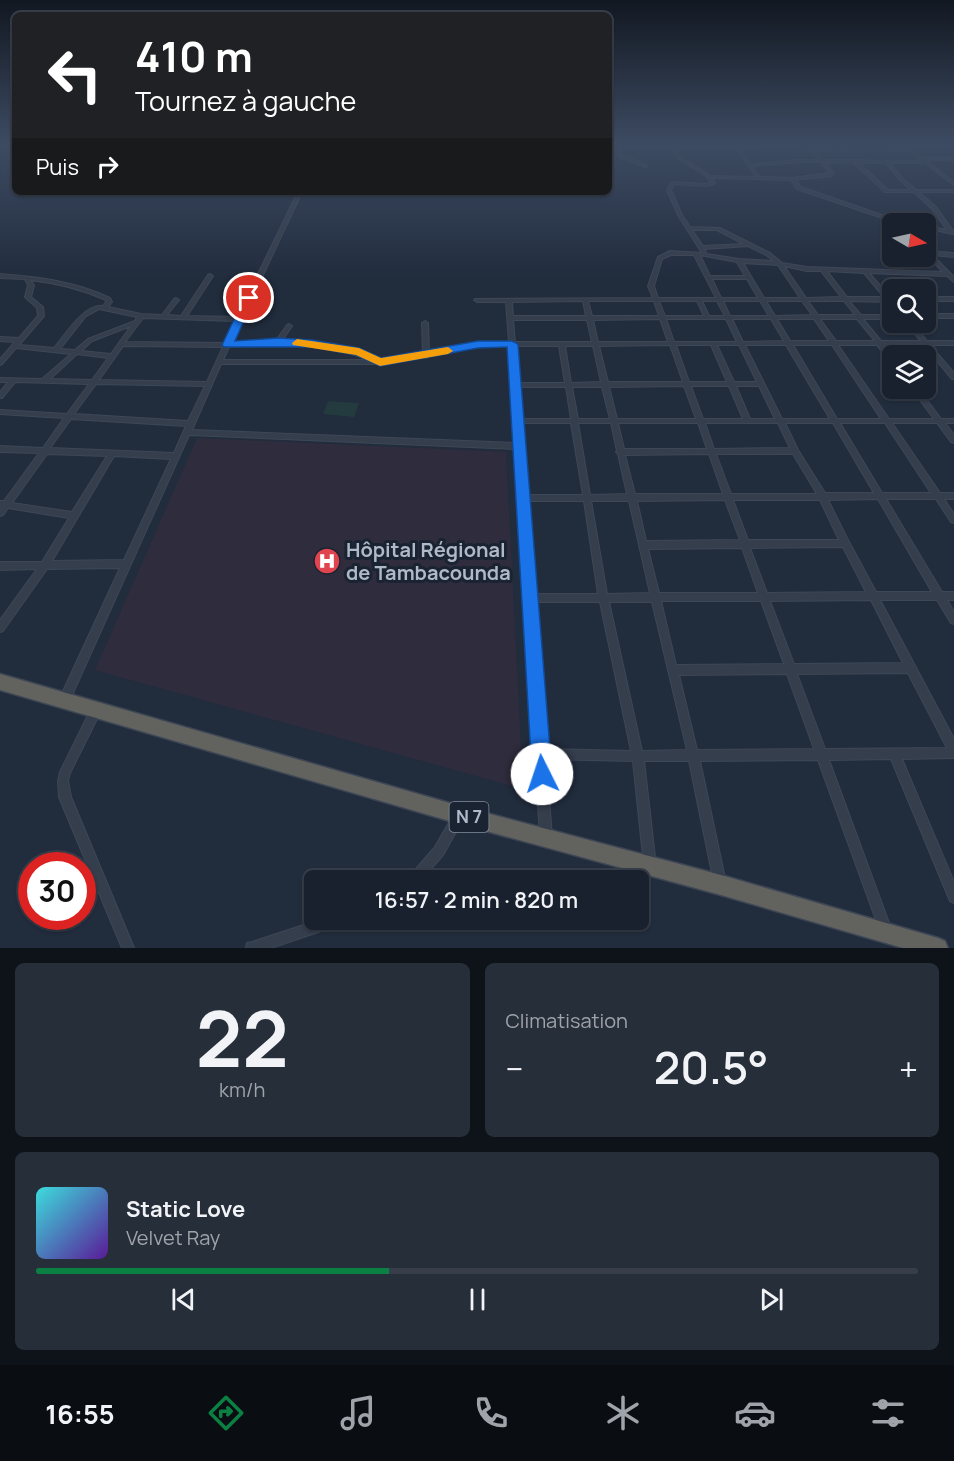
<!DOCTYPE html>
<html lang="fr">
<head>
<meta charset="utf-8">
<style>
  :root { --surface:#19212e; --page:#262e3a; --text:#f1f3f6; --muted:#9fa3aa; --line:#373e4a; --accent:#0b8043 }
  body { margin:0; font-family:Manrope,sans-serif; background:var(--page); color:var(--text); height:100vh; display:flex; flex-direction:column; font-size:22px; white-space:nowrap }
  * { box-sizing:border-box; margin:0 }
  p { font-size:20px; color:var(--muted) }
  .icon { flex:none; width:33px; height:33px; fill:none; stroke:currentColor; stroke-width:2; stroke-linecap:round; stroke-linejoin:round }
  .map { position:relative; height:948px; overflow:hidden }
  .side { display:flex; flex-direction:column; gap:15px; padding:15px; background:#0e1219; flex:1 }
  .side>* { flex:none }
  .banner { position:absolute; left:12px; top:12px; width:600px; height:183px; border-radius:9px; box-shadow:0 2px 4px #0004,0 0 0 2px var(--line); background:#202124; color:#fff; overflow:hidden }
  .needle { width:39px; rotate:99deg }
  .controls { position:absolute; left:882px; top:213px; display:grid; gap:12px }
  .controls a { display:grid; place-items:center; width:54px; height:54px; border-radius:9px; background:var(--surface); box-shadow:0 2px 4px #0004,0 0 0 2px var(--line); font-size:30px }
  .speed { position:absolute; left:18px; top:852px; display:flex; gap:12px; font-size:30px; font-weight:700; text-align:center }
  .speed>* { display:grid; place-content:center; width:78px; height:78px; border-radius:50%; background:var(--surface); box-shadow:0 2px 4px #0004,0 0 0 2px var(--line); line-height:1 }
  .speed .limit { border:9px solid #d22; background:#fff; color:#111 }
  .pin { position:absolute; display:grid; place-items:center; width:51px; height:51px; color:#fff; margin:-26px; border:3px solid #fff; border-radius:50%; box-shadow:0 2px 6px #0007 }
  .me { position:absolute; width:66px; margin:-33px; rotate:356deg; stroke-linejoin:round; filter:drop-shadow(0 0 4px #0008) }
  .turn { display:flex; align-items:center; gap:21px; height:126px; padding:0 24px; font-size:27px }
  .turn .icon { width:78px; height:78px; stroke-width:2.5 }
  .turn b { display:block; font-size:42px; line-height:51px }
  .then { display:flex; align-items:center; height:57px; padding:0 24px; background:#0003; gap:12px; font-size:22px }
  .big { font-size:45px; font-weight:600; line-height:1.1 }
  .side .widget { flex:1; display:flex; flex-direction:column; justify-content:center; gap:9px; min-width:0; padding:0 21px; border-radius:9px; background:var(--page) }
  .side .dial { align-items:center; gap:0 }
  .dial b { font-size:78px; line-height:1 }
  .song { display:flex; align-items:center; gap:18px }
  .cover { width:72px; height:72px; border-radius:9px; background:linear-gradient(135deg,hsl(180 70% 55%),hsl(270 70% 35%)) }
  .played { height:6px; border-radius:3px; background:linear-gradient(90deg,var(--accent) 40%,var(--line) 40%) }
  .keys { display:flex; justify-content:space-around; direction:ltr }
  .heat { display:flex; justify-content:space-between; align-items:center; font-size:33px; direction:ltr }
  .side .tiles { flex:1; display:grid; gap:15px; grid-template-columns:1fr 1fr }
  .widget:last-child { grid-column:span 2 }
  .trip { position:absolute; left:304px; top:870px; width:345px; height:60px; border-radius:9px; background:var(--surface); box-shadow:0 2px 4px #0004,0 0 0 2px var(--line); font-weight:600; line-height:60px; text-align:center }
  .dock { display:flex; height:96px; justify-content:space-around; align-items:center; background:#0a0d12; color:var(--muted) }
  .dock .icon { width:42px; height:42px }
  .dock .active { color:var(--accent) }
  .dock b { font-size:27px; color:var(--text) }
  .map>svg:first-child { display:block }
  .medical { fill:#2f2d3d }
  .green { fill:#233a3e }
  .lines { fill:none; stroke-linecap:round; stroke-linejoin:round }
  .minor-casing { stroke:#3e4755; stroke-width:2 }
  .trunk-casing { stroke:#3d4654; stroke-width:3 }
  .minor { fill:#353e4d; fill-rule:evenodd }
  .trunk { fill:#62625f; fill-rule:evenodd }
  .route { fill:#1a73e8; stroke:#114b97; stroke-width:1.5 }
  .slow { fill:#f59e0b }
  .labels { text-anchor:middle; stroke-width:6; stroke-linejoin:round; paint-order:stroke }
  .shield { fill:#1a2331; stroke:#838c9b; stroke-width:1.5 }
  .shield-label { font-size:18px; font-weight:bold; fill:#b0b9c8 }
  .poi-label { font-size:20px; font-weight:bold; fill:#b0b9c8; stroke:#1a2331; text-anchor:start }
</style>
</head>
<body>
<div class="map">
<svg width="954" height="948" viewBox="0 0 954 948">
  <rect width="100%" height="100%" fill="#212c3d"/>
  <path class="medical" d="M197 438 506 452 523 789 95 670Z"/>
  <path class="green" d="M328 401 359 403 354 417 323 414Z"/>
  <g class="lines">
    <defs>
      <path id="minor" d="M736 145 740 147 906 149 902 145H906L923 158H954V160H926L954 182V185L925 163H890L902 178 916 190H954V192H919L936 207 954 232 953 234 926 228V226L947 230 932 209 914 192H885L854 163 826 162 834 173 831 176 795 180 801 187 908 224H900L797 189 791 180 712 178 715 183 707 186 674 184 671 190 682 215 690 227 720 228 770 253 782 263 807 267 943 272 926 254V251L954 253V257L932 255 954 277V282L947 276 869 273 890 297H892V301L889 302 849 301 861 315H892V319H863L881 341H921L905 322H912L927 341H954V345H930L954 373V379H952L924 345H884L892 356V362L890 361 877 345H838L889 419H934L911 388H918L941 419H954V423H945L954 435V443L951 442 937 423H892L940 493H954V499H944L954 514V523L951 522 936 499H886L942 592H954V600H947L954 612V624L951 623 937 600H880L954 739V758L902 759 954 882V903L950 901 891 759 829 760 892 931 890 935 886 937 882 935 880 931 818 760 700 761 726 883 724 887 720 889 716 887 714 883 689 761H644L656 866 654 870 650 872 646 870 644 866 633 761 546 759 552 837 550 841 546 843 542 841 540 837 516 449 189 435 68 704 64 705 60 704 59 700 120 568 47 569 3 631 0 632V620L37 569 0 570V562H42L69 518 8 508 3 515 0 516V501H4L39 453 0 452V446L43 448 64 418 0 414V410L67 414 89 384 15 382 2 398H0V392L8 382H0V378L42 379 71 354 16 348 2 364 0 365V359L15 342 0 341V337L19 338 38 316 37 308 25 297 28 285 25 279 0 278V274C38 277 74 281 110 298L112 302 108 307 141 314 162 315 174 299 176 298 179 300 167 315 181 316 208 275 210 274 213 276 187 316 237 317 298 192H302L231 343 275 342 287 325 289 324 292 326 281 342 322 344 341 347 361 352 379 360 423 352 422 323 425 321 428 323 429 351 478 342H509L506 302H477L474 300 475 299 653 298 648 286 658 257 670 251 702 253 678 215 667 190 672 182 707 184 711 182C700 166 681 167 670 148L619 149 621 154 646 165 647 166 645 167 618 156 616 150H609V148L640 146 736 147ZM674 149H737L756 177 710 176C698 165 682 163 674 149ZM741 149 810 150 819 160H801L751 164ZM814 150 909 151 922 161 824 160ZM801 162H821L830 173 792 178 760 177 752 166ZM859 163H886L900 180 911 190H888ZM692 230H717L744 244 703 246ZM748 246 766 255 774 261 739 259 707 254 704 249ZM671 255H694L716 298H658L654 286 662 259ZM700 255 737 262 745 276H710ZM743 263 778 265 800 298H764ZM784 266 807 271H821L841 297 806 298ZM827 271 864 273 884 297H847ZM712 279H747L758 298H721ZM30 280C57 283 81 289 106 300V302L103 306C85 303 65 335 54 348L19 345 44 316 43 307 31 297 34 285ZM583 301 586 316H513L512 302ZM588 301H654L659 316H592ZM659 301H697L704 316H665ZM702 301H717L725 316H709ZM723 301H760L769 316H730ZM766 301H802L812 315 775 316ZM808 301H844L855 315H818ZM99 309 137 317 135 321 88 339 75 350 60 349 86 316ZM143 318 235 321 225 343 125 342ZM660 319 668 342H598L593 320ZM666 319H726L737 342H674ZM732 319H771L784 341 743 342ZM777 319H814L829 341H790ZM820 319H857L875 341H836ZM513 320H587L592 342H515ZM131 326 111 354 81 351 92 341ZM284 345C314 346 342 349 369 360H223L229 347ZM670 345 683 382H608L599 346ZM676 345H711L727 382H689ZM717 345H739L757 382H734ZM745 345H786L830 419H782ZM793 345H832L881 419H837ZM123 346 223 347 207 382 99 380ZM478 346H509L515 443 192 430 221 364H379L423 356 426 358 428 357 429 355ZM515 346H559L565 383H518ZM565 346H593L601 382 571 383ZM77 354 108 358 92 380 50 379ZM96 384 205 386 188 421 74 414ZM684 386 696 419H617L609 387ZM691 386H729L743 419H703ZM736 386H759L775 419H750ZM518 387H566L571 419H521ZM572 387H602L610 419H578ZM71 419 186 426 174 453 50 448ZM521 423H571L583 495H526ZM578 423H611L617 451 616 452 618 454 627 494 590 495ZM618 423H698L707 449H624ZM705 423H778L790 448 714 449ZM785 423H833L874 493H825L798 450ZM840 423H885L931 493H882ZM47 454 107 456 72 512 12 503ZM709 454 723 494H635L625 455ZM716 454H793L817 494H731ZM114 456 171 459 124 560 52 561ZM878 499 932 592H876L848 540 828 500ZM725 500 740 540 646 541 637 501ZM733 500H820L839 540H748ZM527 501H584L598 594H534ZM591 501H629L650 593 607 594ZM843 547 866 592 767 593 750 548ZM742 548 758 593H659L648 549ZM871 600 903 663 794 664 770 601ZM661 601H761L784 664 676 665ZM534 602H600L631 751 545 749ZM609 602H652L687 750 642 751ZM908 673 947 748 825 749 797 674ZM787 674 814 749 697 750 679 675Z
        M926 297H954V301H926Z
        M926 314H954V318H926Z
        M97 704 101 705 102 709 70 773 68 781 71 797 134 948H122L59 797 58 781 60 772 93 705Z
        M459 810 463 812 465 816 443 855 421 880H408L410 876 435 847 455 812Z
        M319 920H342L340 924 336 926 271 948H246L247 943 252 942Z"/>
      <path id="trunk" d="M0 674 460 806 721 875 938 938 945 941 948 948H903L721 895 460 824 0 690Z"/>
    </defs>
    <use href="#minor" class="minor-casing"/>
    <use href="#trunk" class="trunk-casing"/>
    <use href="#minor" class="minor"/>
    <use href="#trunk" class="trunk"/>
  </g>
  <linearGradient id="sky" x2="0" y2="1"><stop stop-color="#121822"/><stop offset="0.52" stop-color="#3d4b62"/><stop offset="1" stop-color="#3d4b62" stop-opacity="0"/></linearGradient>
  <rect width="954" height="278" fill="url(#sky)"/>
  <path class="route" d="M249 295 254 298 235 341 278 338 312 340 359 348 381 358 478 341H512L518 344 552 774 549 781 542 784 535 781 532 774 507 347 478 348 380 366 356 355 312 347H224L222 345 244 298Z"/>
  <path class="slow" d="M297 339 359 348 381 358 448 347 453 351 448 354 380 366 356 355 293 345 292 343Z"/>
  <defs>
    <symbol id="hospital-disc" viewBox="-11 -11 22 22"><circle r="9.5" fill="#e0444e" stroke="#1a2331"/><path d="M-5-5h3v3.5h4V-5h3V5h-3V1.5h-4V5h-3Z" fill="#fff"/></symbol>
  </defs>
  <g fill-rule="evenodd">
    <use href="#hospital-disc" x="312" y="546" width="30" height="30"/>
  </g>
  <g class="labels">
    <rect class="shield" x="449.5" y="802" width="39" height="30" rx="4.5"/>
    <g class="shield-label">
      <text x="469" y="823">N 7</text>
    </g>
    <g class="poi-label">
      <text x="346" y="557">Hôpital Régional<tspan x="346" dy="23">de Tambacounda</tspan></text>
    </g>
  </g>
</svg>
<div class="controls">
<a><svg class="needle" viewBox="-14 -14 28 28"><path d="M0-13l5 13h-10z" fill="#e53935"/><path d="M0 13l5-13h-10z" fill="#9fa3aa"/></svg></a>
<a><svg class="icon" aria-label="search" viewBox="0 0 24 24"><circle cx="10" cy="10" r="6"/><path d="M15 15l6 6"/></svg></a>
<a><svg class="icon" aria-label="layers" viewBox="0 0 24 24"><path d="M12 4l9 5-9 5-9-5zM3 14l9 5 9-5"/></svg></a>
</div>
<div class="speed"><div class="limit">30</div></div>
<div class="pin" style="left:249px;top:298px;background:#d93025"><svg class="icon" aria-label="arrive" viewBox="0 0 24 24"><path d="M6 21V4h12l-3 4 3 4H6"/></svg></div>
<svg class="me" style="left:542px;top:774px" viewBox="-20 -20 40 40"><circle r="19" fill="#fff"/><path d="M0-13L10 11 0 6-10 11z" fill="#1a73e8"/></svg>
<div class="trip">16:57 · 2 min · 820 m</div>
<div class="banner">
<div class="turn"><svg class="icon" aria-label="left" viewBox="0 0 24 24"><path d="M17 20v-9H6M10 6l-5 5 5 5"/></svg><div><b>410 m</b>Tournez à gauche</div></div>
<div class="then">Puis<svg class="icon" aria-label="right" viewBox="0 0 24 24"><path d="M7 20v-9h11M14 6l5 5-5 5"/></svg></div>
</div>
</div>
<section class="side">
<div class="tiles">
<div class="widget dial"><b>22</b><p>km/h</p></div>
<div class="widget"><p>Climatisation</p>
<div class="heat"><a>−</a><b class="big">20.5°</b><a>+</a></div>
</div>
<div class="widget">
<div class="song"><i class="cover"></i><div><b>Static Love</b><p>Velvet Ray</p></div></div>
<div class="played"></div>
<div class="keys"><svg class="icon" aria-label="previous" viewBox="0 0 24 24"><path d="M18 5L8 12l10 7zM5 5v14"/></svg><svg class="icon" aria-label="pause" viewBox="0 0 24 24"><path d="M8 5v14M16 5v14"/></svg><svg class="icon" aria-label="next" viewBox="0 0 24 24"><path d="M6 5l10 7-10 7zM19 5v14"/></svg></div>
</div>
</div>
</section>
<nav class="dock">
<b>16:55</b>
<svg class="icon active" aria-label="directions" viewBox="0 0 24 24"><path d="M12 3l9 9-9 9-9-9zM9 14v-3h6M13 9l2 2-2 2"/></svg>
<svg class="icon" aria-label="music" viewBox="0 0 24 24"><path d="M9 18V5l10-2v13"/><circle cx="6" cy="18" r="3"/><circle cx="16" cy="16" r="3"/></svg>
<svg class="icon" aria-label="phone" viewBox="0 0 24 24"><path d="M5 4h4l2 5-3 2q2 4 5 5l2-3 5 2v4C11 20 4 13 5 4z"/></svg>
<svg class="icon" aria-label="climate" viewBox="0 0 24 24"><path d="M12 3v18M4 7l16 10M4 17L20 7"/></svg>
<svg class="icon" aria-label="car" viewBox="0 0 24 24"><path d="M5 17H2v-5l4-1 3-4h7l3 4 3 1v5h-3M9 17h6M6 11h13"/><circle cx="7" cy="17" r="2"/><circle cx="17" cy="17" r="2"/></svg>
<svg class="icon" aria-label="filters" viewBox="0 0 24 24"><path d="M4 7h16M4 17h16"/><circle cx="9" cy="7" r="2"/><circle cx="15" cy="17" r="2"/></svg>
</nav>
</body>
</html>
